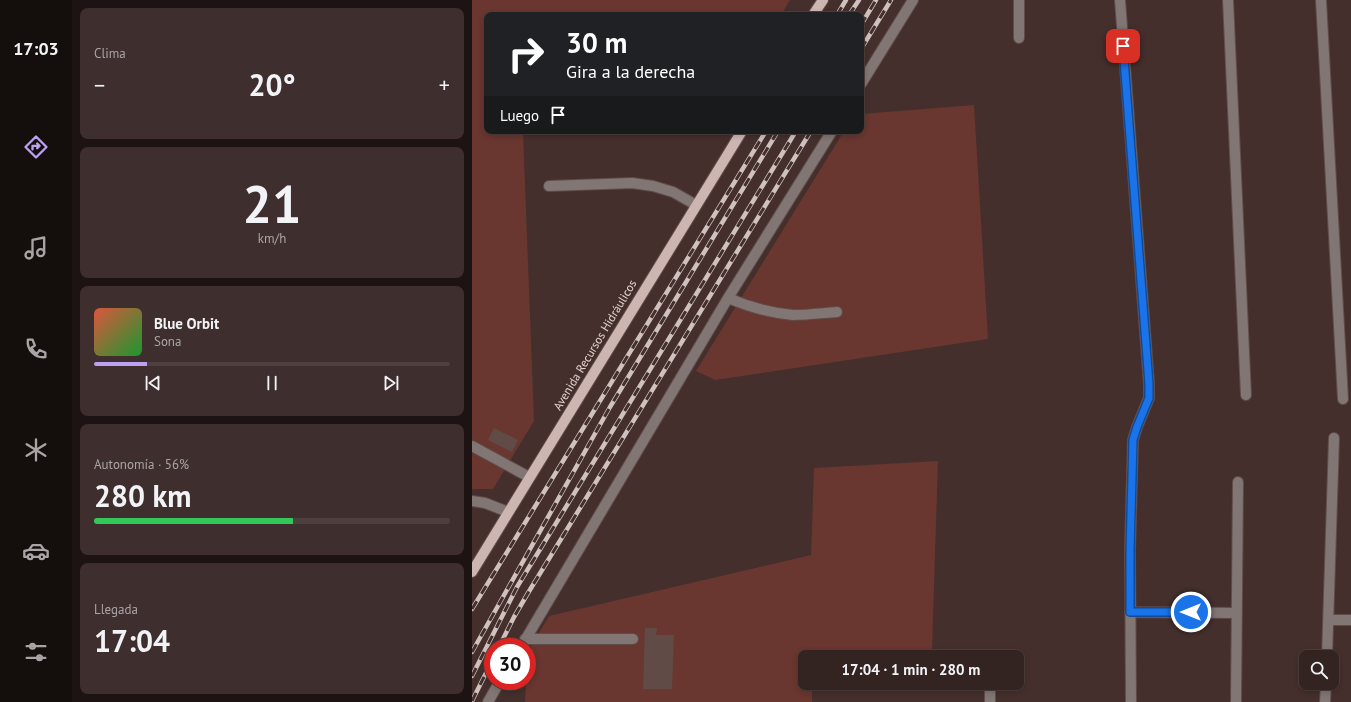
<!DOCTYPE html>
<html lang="es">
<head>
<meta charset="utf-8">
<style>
  :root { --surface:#332321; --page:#3e2f2e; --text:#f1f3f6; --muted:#a9a4a5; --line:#4e403f; --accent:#bca0f2 }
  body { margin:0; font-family:"PT Sans",sans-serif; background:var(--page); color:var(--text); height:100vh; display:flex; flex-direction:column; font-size:15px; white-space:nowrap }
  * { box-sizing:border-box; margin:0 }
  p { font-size:13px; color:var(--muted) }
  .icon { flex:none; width:22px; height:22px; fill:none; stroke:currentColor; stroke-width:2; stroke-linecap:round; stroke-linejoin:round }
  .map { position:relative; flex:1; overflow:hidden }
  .sheet { display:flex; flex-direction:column; gap:8px; padding:8px; background:#1c1312; width:400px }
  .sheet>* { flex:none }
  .hud { position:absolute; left:12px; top:12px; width:380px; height:122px; border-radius:8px; box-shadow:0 2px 6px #0003,0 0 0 1px var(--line); background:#202124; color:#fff; overflow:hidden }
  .buttons { position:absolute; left:827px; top:650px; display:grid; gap:8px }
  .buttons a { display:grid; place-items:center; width:40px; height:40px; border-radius:8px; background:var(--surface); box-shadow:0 2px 6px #0003,0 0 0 1px var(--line); font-size:20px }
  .speed { position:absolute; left:12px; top:638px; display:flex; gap:8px; font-size:20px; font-weight:700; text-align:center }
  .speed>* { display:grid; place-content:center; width:52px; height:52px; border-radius:50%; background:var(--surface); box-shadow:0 2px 6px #0003,0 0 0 1px var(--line); line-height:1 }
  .speed .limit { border:6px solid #d22; background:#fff; color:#111 }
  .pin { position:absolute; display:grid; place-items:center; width:34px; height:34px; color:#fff; margin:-17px; border-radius:8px; box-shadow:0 2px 6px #0006 }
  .me { position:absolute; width:44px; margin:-22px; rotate:270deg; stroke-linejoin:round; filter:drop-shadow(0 0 3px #0008) }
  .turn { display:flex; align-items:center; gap:14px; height:84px; padding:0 16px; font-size:18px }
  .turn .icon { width:52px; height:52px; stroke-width:2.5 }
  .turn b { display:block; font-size:28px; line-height:34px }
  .then { display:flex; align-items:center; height:38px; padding:0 16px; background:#0003; gap:8px; font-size:15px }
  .big { font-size:30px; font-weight:600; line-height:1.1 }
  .sheet .card { flex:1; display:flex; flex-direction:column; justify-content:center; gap:6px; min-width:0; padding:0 14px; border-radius:8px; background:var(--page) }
  .sheet .dial { align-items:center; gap:0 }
  .dial b { font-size:52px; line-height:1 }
  .song { display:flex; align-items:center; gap:12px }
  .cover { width:48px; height:48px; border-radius:6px; background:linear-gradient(135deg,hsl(10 70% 55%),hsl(130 70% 35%)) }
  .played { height:4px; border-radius:2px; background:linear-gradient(90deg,var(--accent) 15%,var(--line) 15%) }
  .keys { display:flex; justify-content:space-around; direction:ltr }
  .heat { display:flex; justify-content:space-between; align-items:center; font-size:22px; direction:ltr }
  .charge { height:6px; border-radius:3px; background:linear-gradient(90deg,#34c759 56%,var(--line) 0) }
  .trip { position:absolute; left:326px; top:650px; width:226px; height:40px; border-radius:8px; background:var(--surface); box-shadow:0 2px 6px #0003,0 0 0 1px var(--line); font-weight:600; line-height:40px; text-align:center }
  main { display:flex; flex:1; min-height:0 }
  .tabs { display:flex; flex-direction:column; width:72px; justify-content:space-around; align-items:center; background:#140e0d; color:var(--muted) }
  .tabs .icon { width:28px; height:28px }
  .tabs .current { color:var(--accent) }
  .tabs b { font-size:18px; color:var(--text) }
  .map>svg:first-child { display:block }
  .green { fill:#693630 }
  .building { fill:#614b47 }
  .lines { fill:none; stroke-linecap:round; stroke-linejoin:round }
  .minor-casing { stroke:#604c49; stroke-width:12 }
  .major-casing { stroke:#604c49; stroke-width:12 }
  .minor { stroke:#817674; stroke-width:10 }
  .major { stroke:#cdb6b2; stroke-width:10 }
  .rail-casing { stroke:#cfc1be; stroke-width:4.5 }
  .rail { stroke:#442f2c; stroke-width:3; stroke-dasharray:9; stroke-linecap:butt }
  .route-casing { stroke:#114b97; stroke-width:10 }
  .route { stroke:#1a73e8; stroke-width:7 }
  .labels { text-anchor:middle; stroke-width:4; stroke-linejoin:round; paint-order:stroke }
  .street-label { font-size:12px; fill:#e0d2cf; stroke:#442f2c }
</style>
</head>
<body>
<main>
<nav class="tabs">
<b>17:03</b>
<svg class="icon current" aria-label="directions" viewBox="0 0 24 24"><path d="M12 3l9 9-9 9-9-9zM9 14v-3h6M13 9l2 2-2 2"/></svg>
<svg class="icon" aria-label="music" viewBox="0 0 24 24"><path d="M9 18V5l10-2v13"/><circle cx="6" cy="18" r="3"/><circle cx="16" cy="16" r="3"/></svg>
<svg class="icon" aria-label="phone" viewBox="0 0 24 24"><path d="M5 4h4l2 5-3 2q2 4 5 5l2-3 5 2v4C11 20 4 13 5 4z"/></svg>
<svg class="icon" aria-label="climate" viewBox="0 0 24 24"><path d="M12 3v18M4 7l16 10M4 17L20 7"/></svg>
<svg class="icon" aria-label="car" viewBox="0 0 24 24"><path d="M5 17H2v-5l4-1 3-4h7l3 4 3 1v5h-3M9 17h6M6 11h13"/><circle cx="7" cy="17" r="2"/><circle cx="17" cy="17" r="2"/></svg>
<svg class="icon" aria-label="filters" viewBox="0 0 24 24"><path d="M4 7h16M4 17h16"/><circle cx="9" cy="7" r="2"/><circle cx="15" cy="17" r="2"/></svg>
</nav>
<section class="sheet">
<div class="card"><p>Clima</p>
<div class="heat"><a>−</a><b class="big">20°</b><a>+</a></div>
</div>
<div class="card dial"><b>21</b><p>km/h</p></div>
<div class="card">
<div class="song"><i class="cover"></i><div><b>Blue Orbit</b><p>Sona</p></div></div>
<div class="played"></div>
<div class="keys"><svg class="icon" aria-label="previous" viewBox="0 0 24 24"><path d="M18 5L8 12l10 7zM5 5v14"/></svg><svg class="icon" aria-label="pause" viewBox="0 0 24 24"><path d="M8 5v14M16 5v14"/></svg><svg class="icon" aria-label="next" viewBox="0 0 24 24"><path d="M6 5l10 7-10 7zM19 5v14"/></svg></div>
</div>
<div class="card"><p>Autonomía · 56%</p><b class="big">280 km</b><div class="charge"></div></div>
<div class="card"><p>Llegada</p><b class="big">17:04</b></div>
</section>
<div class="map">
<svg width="879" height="702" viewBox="0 0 879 702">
  <rect width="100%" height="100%" fill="#442f2c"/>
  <path class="green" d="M0 0H318L309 15H15V131H51L62 421 21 489H0Z
    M502 105 516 339 243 380 224 371 372 131H389V114Z
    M466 461 460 650 342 649 341 657H333V683H340V702H53L54 681H55V653L77 616 339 555 342 468Z"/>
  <path class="building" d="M22 428 46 440 40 452 16 440Z
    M173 628H185L184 635H202L200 689H171Z"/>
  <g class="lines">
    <defs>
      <path id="minor" d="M547 0V38
        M648 0 677 384V398L665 427 661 440 658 550 659 702
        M756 0 774 395
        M849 0 871 399
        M389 84 441 0
        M77 186 160 183 181 186 201 192 224 205
        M256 298C277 307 298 313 321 315 336 315 351 313 365 312
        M0 446 57 477
        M0 501 13 503 36 512
        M658 612 765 613
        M856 620H879
        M53 639H161
        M49 647 256 298 360 131
        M855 657 862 438
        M16 702 28 681
        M518 702V683
        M764 702 766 482
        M853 702 854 683"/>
      <path id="major" d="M341 15 351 0
        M0 572 270 131"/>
    </defs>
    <use href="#minor" class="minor-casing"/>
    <use href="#major" class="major-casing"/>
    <use href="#minor" class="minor"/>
    <use href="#major" class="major"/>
    <defs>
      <path id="rail" d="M365 15 374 0
        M377 15 387 0
        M389 25 404 0
        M389 49 419 0
        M0 609 294 131
        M27 647 42 617 56 593 339 131
        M0 652 138 407 306 131
        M0 676 45 587 324 131
        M0 701 21 659"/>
    </defs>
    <use href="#rail" class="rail-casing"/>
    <use href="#rail" class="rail"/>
  </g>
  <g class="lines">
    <defs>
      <path id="route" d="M651 46 677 384V398L665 427 661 440 658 550V612H719"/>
    </defs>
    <use href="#route" class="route-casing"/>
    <use href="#route" class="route"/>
  </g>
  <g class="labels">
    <g class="street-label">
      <text transform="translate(123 345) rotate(-59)" y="4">Avenida Recursos Hidráulicos</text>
    </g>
  </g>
</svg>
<div class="buttons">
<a><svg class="icon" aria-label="search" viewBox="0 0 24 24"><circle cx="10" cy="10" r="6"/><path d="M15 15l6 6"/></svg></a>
</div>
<div class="speed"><div class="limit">30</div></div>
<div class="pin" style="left:651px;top:46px;background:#d93025"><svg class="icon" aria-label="arrive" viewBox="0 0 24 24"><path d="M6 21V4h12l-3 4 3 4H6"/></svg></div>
<svg class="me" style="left:719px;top:612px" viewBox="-20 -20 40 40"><circle r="17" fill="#1a73e8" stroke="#fff" stroke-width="3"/><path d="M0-11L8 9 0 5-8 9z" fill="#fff"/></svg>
<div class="trip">17:04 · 1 min · 280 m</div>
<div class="hud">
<div class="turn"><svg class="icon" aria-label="right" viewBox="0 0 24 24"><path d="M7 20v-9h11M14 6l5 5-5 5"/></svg><div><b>30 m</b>Gira a la derecha</div></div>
<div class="then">Luego<svg class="icon" aria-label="arrive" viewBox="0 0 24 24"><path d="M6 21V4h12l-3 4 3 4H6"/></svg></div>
</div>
</div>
</main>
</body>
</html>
